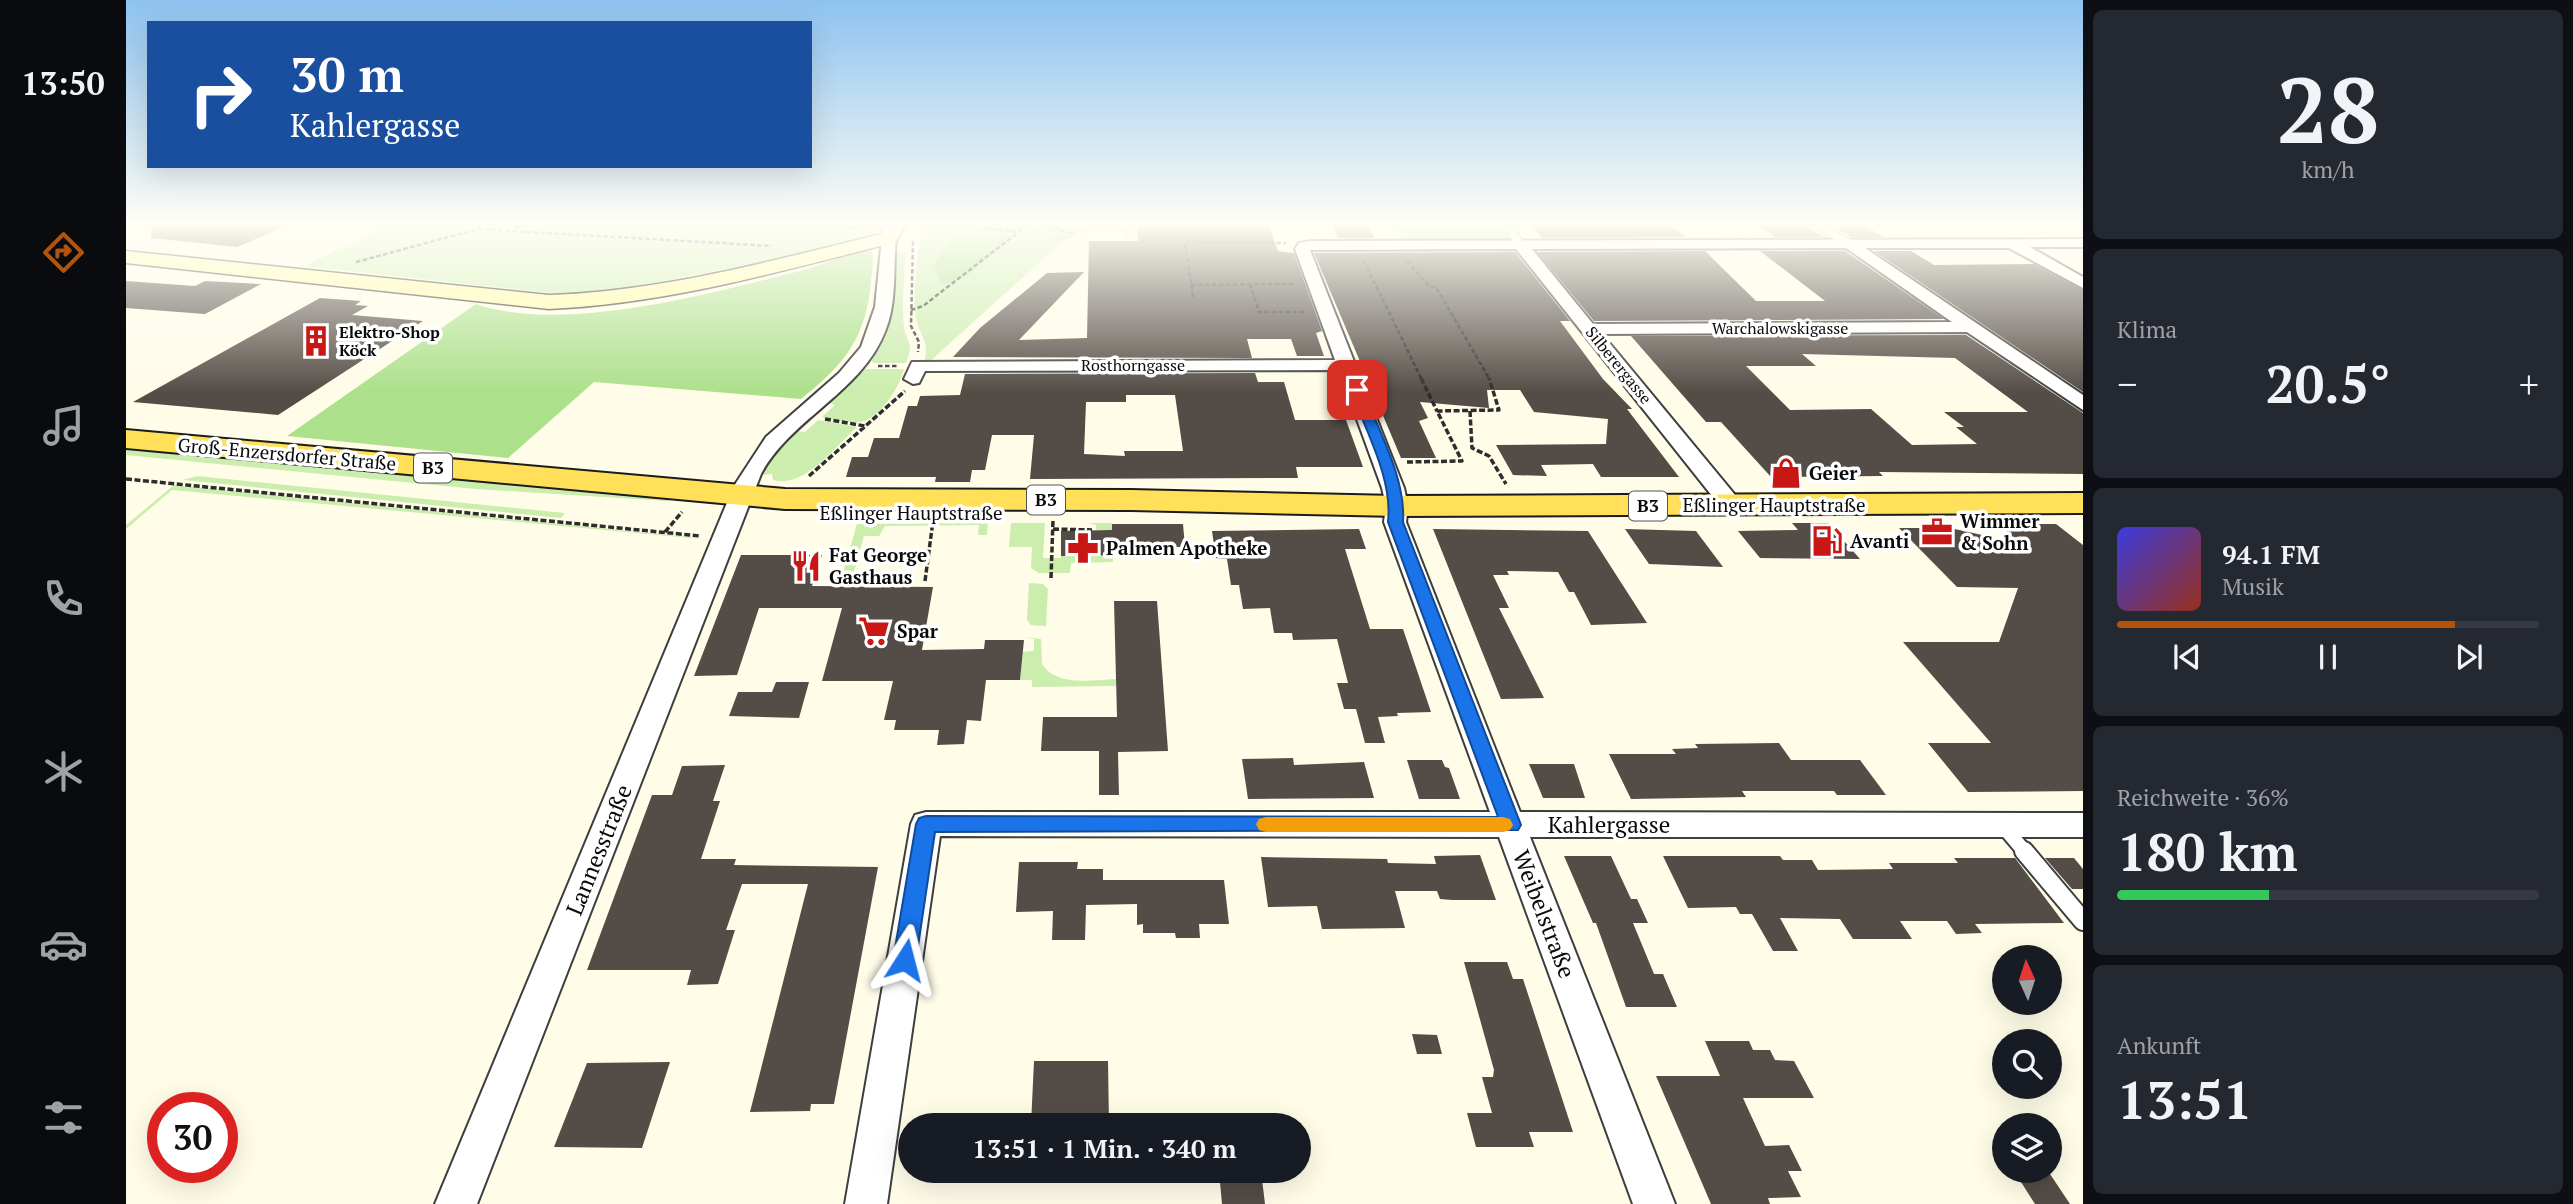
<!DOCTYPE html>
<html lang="de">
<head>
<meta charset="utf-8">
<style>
  :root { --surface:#171b24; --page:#242831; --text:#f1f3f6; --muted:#9ea1a6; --line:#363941; --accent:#b45309 }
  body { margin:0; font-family:"PT Serif",serif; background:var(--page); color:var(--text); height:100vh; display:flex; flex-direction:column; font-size:26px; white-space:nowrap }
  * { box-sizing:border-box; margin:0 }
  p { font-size:23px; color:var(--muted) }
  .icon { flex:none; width:38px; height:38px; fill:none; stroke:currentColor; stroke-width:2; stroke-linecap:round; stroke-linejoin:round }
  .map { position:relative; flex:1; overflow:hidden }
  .side { display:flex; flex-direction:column; gap:10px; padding:10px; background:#0d0f14; width:490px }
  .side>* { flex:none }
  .top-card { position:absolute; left:21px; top:21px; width:665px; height:147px; border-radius:0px; box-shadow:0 7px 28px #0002; background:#1a4fa0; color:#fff; overflow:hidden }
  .needle { width:46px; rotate:357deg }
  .buttons { position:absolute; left:1866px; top:945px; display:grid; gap:14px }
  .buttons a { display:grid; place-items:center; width:70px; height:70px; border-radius:50%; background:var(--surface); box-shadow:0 7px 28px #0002; font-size:35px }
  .speed { position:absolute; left:21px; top:1092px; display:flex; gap:14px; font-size:35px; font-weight:700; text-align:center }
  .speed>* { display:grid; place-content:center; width:91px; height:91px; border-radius:50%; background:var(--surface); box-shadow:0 7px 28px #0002; line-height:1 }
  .speed .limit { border:10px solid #d22; background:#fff; color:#111 }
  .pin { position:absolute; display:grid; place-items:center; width:60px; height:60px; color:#fff; margin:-30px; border-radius:14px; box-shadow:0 4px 10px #0006 }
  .me { position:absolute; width:77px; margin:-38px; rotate:9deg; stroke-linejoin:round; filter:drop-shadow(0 0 5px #0008) }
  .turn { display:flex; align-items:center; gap:24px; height:147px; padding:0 28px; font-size:32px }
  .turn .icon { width:91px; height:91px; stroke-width:2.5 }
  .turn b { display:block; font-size:49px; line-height:60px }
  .big { font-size:52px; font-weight:800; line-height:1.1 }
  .side .card { flex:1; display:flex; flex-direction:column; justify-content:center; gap:10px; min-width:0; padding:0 24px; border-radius:10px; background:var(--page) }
  .side .dial { align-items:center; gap:0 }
  .dial b { font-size:91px; line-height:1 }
  .song { display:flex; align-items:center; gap:21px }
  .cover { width:84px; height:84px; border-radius:10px; background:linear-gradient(135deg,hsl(240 70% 55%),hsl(10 70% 35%)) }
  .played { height:7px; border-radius:4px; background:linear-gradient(90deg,var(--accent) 80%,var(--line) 80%) }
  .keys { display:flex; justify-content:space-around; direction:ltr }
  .heat { display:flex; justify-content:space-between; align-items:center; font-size:38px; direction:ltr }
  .charge { height:10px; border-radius:5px; background:linear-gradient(90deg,#34c759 36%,var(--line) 0) }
  .trip { position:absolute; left:772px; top:1113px; width:413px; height:70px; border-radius:35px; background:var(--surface); box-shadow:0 7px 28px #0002; font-weight:800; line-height:70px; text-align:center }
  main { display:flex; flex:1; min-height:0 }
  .dock { display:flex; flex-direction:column; width:126px; justify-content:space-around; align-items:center; background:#090b0e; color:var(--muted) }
  .dock .icon { width:49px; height:49px }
  .dock .selected { color:var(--accent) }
  .dock b { font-size:32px; color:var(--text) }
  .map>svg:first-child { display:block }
  .green { fill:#cbedae }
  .forest { fill:#ace08b }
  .building { fill:#544c46; fill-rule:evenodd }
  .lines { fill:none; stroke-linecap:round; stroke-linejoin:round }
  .lane-far2-casing { stroke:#3e3e3e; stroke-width:10 }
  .lane-far1-casing { stroke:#3e3e3e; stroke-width:18 }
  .lane-casing { stroke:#3e3e3e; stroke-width:22 }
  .street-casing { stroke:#3e3e3e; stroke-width:4 }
  .secondary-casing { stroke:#2d2d2d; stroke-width:3 }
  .primary-casing { stroke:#1c1c1c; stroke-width:4 }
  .path-far1 { stroke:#2d2d2d; stroke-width:2.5; stroke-dasharray:4.5 2.5; stroke-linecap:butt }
  .path { stroke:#2d2d2d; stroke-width:3.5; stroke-dasharray:6 2.5; stroke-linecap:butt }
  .lane-far2 { stroke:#fff; stroke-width:8 }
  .lane-far1 { stroke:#fff; stroke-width:14 }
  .lane { stroke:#fff; stroke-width:18 }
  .street { fill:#fff; fill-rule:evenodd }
  .secondary { fill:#fffaa3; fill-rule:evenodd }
  .primary { fill:#ffe058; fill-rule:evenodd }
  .route { fill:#1a73e8; stroke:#114b97; stroke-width:2 }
  .slow { fill:#f59e0b }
  .labels { text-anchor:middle; stroke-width:7; stroke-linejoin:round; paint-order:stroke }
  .far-street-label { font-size:16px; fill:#0b0b0b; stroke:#fff }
  .far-poi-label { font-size:16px; font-weight:bold; fill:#0b0b0b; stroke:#fff; text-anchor:start }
  .shield { fill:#fff; stroke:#545454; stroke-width:2 }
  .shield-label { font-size:18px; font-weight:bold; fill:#0b0b0b }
  .street-label { font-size:19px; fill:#0b0b0b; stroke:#fff }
  .poi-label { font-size:19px; font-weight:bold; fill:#0b0b0b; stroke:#fff; text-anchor:start }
  .near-street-label { font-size:23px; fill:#0b0b0b; stroke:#fff }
</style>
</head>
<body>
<main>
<nav class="dock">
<b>13:50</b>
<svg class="icon selected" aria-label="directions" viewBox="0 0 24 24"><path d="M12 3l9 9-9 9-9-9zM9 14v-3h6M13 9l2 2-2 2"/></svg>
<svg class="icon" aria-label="music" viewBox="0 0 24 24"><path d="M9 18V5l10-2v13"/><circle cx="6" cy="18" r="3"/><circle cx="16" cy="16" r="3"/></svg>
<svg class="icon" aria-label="phone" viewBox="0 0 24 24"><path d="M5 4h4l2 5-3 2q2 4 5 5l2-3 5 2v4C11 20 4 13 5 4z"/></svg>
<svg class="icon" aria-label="climate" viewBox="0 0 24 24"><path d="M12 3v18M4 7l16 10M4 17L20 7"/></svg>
<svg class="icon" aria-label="car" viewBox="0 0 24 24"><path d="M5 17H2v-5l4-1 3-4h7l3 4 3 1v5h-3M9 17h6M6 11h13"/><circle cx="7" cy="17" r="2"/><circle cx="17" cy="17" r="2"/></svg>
<svg class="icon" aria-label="filters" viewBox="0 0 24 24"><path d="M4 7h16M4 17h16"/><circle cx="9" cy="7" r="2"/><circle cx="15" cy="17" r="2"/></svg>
</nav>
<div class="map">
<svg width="1957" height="1204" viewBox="0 0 1957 1204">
  <rect width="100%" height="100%" fill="#fffce8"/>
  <path class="green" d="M266 224H759L738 238 693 250 490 291 434 294 178 266Z
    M799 224H827L821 245 814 255 838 277 895 231 908 232 934 244 803 362 799 360C803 338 793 336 790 318 786 295 791 246 799 224Z
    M779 252C779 276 775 302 778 326 780 344 789 340 780 363H747L744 358C769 322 762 294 768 253Z
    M737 369H778C774 386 754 419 734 422 722 424 708 419 696 417L709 405 703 403Z
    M692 420 731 427C709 447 678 489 647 480L646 474 637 475 653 447 671 431 679 432Z
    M0 448 547 498 542 501 350 489 0 455Z
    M71 476 439 513 435 518 57 480Z
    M48 485 562 537 586 540 46 490 0 529V525Z
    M862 523 861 535H852L853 525 759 526 753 536H738L724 586 713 587 731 524Z
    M885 523H919L917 558H935V556L979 555 978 530H970V525L962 523H986L987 562 945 563 944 573H913L905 568 906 547H883Z
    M903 583 917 584 922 589 920 626 905 625 901 620Z
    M898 637 915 639 916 664C931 687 966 680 990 679V686L906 687V680H894L897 652 908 651V639Z"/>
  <path class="forest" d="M827 224H1003L1002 241C988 216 952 232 934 244L908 232 895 231 838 278 816 284 808 265 821 245Z
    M1267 224H1372L1385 240H1277Z
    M745 250C749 258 746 271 745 281 740 338 719 364 675 399L468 382 382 458 161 436 350 304C438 335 589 292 678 270 700 264 722 253 745 250Z"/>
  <path class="building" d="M26 224H165L111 247 25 238Z
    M1011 224 1143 226 1152 251 1168 253 1196 331 1190 333 1198 356H1171L1165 339H1121L1126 358 827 357 854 328 921 273 958 272 893 340 961 338 963 241H1012Z
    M1205 224H1241L1249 238H1212Z
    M1404 224H1544L1560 237 1416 238Z
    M1631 224H1674L1699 237H1649Z
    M1707 226H1739L1758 237H1725Z
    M1579 251 1630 301H1699L1634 251H1719L1818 319 1468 321 1411 252Z
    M1748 251H1785L1808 265 1908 264 1957 290V392Z
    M1389 252 1444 321H1434L1477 379 1506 409H1501L1553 477H1475L1467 464 1415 465 1421 476 1387 475 1370 445 1480 444 1482 419 1408 412 1394 390H1361L1363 408 1294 402 1302 418 1293 421 1310 458H1275L1188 253Z
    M0 281 69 286 79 281 135 284 79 314 0 308Z
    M194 298 235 301 229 305 242 306 226 315 297 321 152 415 7 402Z
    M1840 335 1957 413V474L1753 472 1757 476 1645 477 1595 422H1580L1505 336ZM1676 354 1829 358 1902 412H1818L1838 427H1830L1851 444 1786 445 1745 409 1664 410 1620 366H1690Z
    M1129 373 1132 382H1158L1169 420H1220L1237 467H1170L1172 478 904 479 908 435H866L859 470H846L844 482H809L810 477H720L726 457H742L748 438H773L782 406H791L794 396 834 395 839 374ZM1000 395H1049L1057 451H998L999 456 958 454 960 402H1000Z
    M1666 523H1702L1734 559 1634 558 1612 531 1672 530Z
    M986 524H1057L1059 547H1003V555L935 556V531L986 530Z
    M1873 524H1930L1957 545V791L1842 792 1802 743H1865L1777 642H1873L1892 588 1831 587 1773 528H1824L1893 543Z
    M1233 529 1240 549H1219L1244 629H1277L1305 712 1271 713 1272 716 1252 717 1259 743H1239L1230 709H1218L1211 683H1222L1211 639 1167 640 1166 633H1148L1144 608 1117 609 1113 585H1105L1101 559 1090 558 1086 531Z
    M1307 529 1462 531 1521 623 1465 625 1448 592H1443L1432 572 1381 571 1383 575H1367L1383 608H1373L1418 698 1375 699Z
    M1499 529 1570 531 1597 567 1523 564Z
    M615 555H696L686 586 807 587 796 650 858 649 859 640H898L894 680H860L855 721 841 720 838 744 811 745 813 730H768L770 720H758L767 681H696L716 608H633L611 675 568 676Z
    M988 601H1031L1042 751 992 752 993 795H973V751H915L917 717H991Z
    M650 682H683L673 718 603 716 612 692H646Z
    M1653 743 1665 760H1734L1760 795H1711L1708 791H1616L1620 797 1505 799 1483 754H1550L1546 749 1572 748 1569 744Z
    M1167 758 1168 765 1238 762 1248 798 1122 799 1116 759Z
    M1281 760H1316L1319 767 1323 768 1334 799H1293Z
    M1403 764H1448L1459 798H1417Z
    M599 765 587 801H594L575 859H610L608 865 752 867 708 1104H685L684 1111 624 1112 682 884H616L600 930H609L592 984 561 985 565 970H461L526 795H546L556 766Z
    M1354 855 1370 900H1326L1314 899 1311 891H1269L1279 928 1196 929 1191 906 1142 907 1135 857 1261 859 1262 863 1310 864 1308 856Z
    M1438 856H1485L1505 899H1511L1522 923H1507L1528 974H1537L1551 1007H1500L1470 923H1467Z
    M1537 856H1654L1657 860H1686L1692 870 1767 869 1763 863H1832L1828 858H1889L1938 923 1849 924 1856 933 1830 934 1821 921H1774L1786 939H1727L1714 919 1654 918 1672 951H1647L1626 914H1614L1610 907 1562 908Z
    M1919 858H1948L1957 869V889H1946Z
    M893 862H952L951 869H977V880H1098L1103 924H1073L1074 938H1050L1049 933H1017V924L1011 925V904L960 905 959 940H926L927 911 890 912Z
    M1338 962H1381L1387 979H1397L1447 1132H1403L1408 1147H1350L1341 1113H1366L1356 1077H1367L1368 1070Z
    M1286 1034 1311 1035 1316 1054H1291Z
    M1579 1041H1623L1627 1050H1644L1649 1060 1668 1061 1688 1098H1617L1639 1146 1663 1145 1676 1171H1662L1675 1197 1642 1198 1644 1204H1585L1530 1076H1594Z
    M908 1061H982L983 1125H905Z
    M544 1062 516 1148 428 1147 461 1063Z
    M1093 1171H1135L1139 1204H1096Z
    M1888 1171H1922L1944 1204H1909Z"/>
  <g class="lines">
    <defs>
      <path id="lane-far2" d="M1380 224 1394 244
        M1690 224 1722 243"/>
      <path id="lane-far1" d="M1877 826 1899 852"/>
      <path id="lane" d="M1898 851 1957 921"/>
      <path id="street" d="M763 234 770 238C767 268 771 301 760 329 737 392 666 417 635 474L351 1204H309L608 486 640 437 713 373 735 347 749 307 756 238Z
        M1957 239V247H1904L1957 277V288L1883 248H1739L1957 395V410L1841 332 1476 334 1614 501 1617 506 1606 513 1598 511 1390 249 1184 250 1278 488 1282 506 1280 522 1394 812 1957 813V837H1404L1549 1204H1507L1373 837 814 836 761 1204H719L785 824 789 815 800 812H1364L1258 522 1260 506 1256 488 1213 370 799 371 793 383 787 384 778 379 786 362 1209 360 1169 249 1173 243 1185 241ZM1720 248 1826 322 1467 324 1406 249Z"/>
      <path id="secondary" d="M760 224H780L770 242C655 271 542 304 423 309L0 263V251L423 295C537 291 645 261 755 234Z"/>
      <path id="primary" d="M0 430 659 489 1005 490 1271 496 1957 493V513L1271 516 1005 510 659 509 0 448Z"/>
    </defs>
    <use href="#lane-far2" class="lane-far2-casing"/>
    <use href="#lane-far1" class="lane-far1-casing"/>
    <use href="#lane" class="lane-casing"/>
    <use href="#street" class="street-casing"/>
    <use href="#secondary" class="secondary-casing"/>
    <use href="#primary" class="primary-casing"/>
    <path class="path-far1" d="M685 224 730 228 733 224
      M823 224 892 232
      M914 224 949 234
      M389 228 403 224
      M787 241 785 326 793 342 792 352
      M1238 261 1296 380
      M1281 261 1303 286 1310 287 1364 380
      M230 262 352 229 646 246
      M1124 284 1133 312H1180
      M1065 285 1170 284
      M1067 297 1059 242 1160 243
      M785 310 797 306 903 224
      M752 366H772"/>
    <path class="path" d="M1295 378 1311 411
      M1344 411 1346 448 1363 456 1380 484
      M699 419 739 426
      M1281 462 1336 461 1311 411 1373 410 1363 378
      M683 476 779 391
      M0 479 574 536
      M927 529 966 530
      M539 532 556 512
      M925 578 927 520
      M799 581 807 521"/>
    <use href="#lane-far2" class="lane-far2"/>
    <use href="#lane-far1" class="lane-far1"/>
    <use href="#lane" class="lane"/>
    <use href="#street" class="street"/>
    <use href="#secondary" class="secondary"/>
    <use href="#primary" class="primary"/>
  </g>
  <linearGradient id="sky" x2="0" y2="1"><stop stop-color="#8dc2f0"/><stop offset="0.57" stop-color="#fffef5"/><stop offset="1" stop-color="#fffef5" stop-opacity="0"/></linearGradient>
  <rect width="1957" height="393" fill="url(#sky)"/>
  <path class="route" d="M1231 386 1237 390C1252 430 1280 478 1277 522L1395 825 1392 830 809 832 790 960 787 967 779 970 771 967 767 960 790 824 793 818 800 816 1372 817 1262 522C1267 478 1239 430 1225 390Z"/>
  <path class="slow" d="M1140 817H1377L1384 819 1387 825 1384 830 1377 832H1140L1133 830 1130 824 1133 819Z"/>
  <defs>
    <symbol id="building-bare" viewBox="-9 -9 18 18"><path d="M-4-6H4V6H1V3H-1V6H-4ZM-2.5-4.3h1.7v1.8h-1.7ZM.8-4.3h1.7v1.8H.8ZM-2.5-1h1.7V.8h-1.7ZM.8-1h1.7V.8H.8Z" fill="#c81715" stroke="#fff" stroke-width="2.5" paint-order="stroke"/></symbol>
    <symbol id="shop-bare" viewBox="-9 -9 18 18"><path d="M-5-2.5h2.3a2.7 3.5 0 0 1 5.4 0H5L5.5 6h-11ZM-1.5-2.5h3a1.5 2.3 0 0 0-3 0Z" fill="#c81715" stroke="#fff" stroke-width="2.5" paint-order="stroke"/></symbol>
    <symbol id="office-bare" viewBox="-9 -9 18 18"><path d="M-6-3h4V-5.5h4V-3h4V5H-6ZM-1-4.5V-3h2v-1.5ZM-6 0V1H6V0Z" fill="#c81715" stroke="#fff" stroke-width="2.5" paint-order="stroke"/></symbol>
    <symbol id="fuel-bare" viewBox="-9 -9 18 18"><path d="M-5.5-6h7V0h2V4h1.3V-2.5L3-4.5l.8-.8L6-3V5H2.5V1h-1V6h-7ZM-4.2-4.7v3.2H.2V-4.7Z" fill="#c81715" stroke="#fff" stroke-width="2.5" paint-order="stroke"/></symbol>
    <symbol id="pharmacy-bare" viewBox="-9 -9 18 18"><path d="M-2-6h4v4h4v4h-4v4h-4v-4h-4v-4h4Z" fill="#c81715" stroke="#fff" stroke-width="2.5" paint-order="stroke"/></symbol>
    <symbol id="restaurant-bare" viewBox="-9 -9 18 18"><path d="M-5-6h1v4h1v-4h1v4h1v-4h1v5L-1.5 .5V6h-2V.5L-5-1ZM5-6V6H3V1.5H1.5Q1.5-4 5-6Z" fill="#c81715" stroke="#fff" stroke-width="2.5" paint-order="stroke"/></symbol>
    <symbol id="supermarket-bare" viewBox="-9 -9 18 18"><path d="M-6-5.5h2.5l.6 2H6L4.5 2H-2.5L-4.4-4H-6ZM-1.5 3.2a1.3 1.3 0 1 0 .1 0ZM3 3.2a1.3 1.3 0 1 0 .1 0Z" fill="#c81715" stroke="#fff" stroke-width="2.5" paint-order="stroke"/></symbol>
  </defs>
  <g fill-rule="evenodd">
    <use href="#building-bare" x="168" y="319" width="44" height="44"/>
    <use href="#shop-bare" x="1638" y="451" width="44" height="44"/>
    <use href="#office-bare" x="1789" y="510" width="44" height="44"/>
    <use href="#fuel-bare" x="1679" y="519" width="44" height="44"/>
    <use href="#pharmacy-bare" x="935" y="526" width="44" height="44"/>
    <use href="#restaurant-bare" x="658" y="544" width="44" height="44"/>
    <use href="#supermarket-bare" x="726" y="609" width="44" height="44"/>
  </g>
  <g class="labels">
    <g class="far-street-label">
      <text x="1654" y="334">Warchalowskigasse</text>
      <text x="1007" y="371">Rosthorngasse</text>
      <text transform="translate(1493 365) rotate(51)" y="6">Silberergasse</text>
    </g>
    <g class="far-poi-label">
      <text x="213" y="338">Elektro-Shop<tspan x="213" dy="18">Köck</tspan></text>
    </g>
    <g class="shield">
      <rect x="288" y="453.5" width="38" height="29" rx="5"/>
      <rect x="901" y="485.5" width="38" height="29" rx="5"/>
      <rect x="1503" y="491.5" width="38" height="29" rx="5"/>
    </g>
    <g class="shield-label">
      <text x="307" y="474">B3</text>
      <text x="920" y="506">B3</text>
      <text x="1522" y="512">B3</text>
    </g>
    <g class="street-label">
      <text transform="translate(161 454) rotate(5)" y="7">Groß-Enzersdorfer Straße</text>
      <text x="1648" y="512">Eßlinger Hauptstraße</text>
      <text x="785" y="520">Eßlinger Hauptstraße</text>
    </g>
    <g class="poi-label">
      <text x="1683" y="480">Geier</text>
      <text x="1834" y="528">Wimmer<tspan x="1834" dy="22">&amp; Sohn</tspan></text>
      <text x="1724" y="548">Avanti</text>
      <text x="980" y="555">Palmen Apotheke</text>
      <text x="703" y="562">Fat George<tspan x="703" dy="22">Gasthaus</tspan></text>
      <text x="771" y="638">Spar</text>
    </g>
    <g class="near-street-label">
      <text x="1483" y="833">Kahlergasse</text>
      <text transform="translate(473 850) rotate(-68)" y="8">Lannesstraße</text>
      <text transform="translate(1418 914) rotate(69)" y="8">Weibelstraße</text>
    </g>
  </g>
</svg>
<div class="buttons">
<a><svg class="needle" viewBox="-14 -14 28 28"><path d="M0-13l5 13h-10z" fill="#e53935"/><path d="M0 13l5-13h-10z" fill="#9ea1a6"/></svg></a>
<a><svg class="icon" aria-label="search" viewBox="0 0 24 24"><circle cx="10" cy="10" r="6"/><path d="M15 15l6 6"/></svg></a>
<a><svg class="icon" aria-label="layers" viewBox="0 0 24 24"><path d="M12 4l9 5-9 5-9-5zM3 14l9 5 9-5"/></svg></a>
</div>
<div class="speed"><div class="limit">30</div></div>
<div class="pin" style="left:1231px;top:390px;background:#d93025"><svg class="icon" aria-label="arrive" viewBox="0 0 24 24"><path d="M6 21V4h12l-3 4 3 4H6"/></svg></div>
<svg class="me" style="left:779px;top:960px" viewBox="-20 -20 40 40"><path d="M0-17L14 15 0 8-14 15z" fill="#1a73e8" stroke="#fff" stroke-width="4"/></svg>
<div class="trip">13:51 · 1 Min. · 340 m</div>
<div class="top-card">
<div class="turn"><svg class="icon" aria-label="right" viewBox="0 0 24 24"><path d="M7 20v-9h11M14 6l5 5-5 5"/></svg><div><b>30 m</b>Kahlergasse</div></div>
</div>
</div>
<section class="side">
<div class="card dial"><b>28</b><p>km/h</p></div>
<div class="card"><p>Klima</p>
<div class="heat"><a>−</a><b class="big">20.5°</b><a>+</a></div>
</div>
<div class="card">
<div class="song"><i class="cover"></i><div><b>94.1 FM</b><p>Musik</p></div></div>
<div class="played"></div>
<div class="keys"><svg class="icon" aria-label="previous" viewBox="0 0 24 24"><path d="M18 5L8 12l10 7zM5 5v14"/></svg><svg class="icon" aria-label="pause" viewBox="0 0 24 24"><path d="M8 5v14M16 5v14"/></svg><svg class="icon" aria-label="next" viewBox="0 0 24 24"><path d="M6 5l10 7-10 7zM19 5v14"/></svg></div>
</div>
<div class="card"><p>Reichweite · 36%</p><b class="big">180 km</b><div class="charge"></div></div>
<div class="card"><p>Ankunft</p><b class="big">13:51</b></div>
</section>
</main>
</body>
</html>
